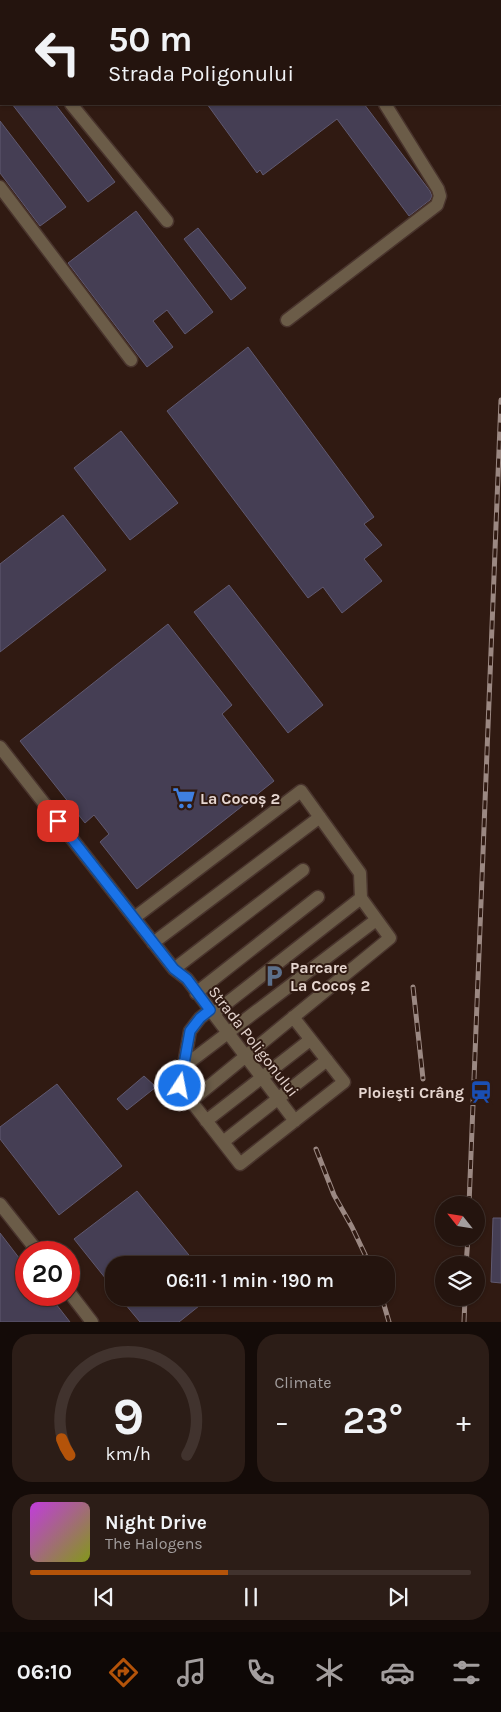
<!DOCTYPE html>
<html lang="en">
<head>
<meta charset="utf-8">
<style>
  :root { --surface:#24140e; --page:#2c1d17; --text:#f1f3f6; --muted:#a39e9e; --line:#41332e; --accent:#b45309 }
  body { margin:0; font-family:Karla,sans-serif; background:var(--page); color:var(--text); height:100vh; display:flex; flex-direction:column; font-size:19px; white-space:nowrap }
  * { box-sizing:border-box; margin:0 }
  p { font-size:16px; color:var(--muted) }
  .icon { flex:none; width:28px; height:28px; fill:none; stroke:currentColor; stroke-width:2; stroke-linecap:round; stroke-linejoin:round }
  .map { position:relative; height:1322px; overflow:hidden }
  .drawer { display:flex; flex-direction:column; gap:12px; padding:12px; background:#140b08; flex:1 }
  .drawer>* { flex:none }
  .hud { position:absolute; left:0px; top:0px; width:501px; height:105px; box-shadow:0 1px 4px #0004,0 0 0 1px var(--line); background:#24140e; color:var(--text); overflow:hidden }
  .needle { width:32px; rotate:300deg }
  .controls { position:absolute; left:435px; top:1196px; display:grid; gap:10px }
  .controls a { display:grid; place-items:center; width:50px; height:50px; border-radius:50%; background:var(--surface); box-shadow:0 1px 4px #0004,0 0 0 1px var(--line); font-size:25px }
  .speed { position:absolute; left:15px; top:1241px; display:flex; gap:10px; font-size:25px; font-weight:700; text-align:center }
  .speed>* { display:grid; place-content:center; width:65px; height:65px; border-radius:50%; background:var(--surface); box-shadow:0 1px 4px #0004,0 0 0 1px var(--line); line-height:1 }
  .speed .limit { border:8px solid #d22; background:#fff; color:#111 }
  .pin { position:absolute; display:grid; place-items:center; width:42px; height:42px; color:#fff; margin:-21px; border-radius:10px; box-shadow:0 2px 8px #0006 }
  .me { position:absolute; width:55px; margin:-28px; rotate:11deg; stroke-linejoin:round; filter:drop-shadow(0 0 4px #0008) }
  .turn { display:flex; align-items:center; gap:18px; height:105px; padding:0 25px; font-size:22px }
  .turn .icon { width:65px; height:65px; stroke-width:2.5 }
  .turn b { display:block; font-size:35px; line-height:42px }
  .big { font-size:38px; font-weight:600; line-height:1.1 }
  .drawer .tile { flex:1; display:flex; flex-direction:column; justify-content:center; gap:8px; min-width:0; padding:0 18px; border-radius:20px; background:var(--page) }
  .drawer .dial { align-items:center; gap:0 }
  .dial svg { height:130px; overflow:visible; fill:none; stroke:var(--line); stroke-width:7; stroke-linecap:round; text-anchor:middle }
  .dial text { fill:var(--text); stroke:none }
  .song { display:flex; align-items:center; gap:15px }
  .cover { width:60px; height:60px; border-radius:8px; background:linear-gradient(135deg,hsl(290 70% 55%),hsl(70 70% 35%)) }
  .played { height:5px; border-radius:2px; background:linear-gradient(90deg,var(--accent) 45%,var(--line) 45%) }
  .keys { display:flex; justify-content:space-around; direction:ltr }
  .heat { display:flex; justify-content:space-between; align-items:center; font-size:28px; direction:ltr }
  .drawer .tiles { flex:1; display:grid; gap:12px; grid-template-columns:1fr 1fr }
  .tile:last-child { grid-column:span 2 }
  .trip { position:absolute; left:105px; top:1256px; width:290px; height:50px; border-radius:20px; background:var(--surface); box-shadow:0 1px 4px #0004,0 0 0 1px var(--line); font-weight:600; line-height:50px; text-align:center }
  .menu { display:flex; height:80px; justify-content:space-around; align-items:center; background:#0e0806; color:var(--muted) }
  .menu .icon { width:35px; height:35px }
  .menu .active { color:var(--accent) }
  .menu b { font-size:22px; color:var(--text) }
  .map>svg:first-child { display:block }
  .building { fill:#453e54; stroke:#605970 }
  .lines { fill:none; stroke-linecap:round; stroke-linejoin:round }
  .minor-casing { stroke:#49342d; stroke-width:15 }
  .minor { stroke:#6b5c48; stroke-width:12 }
  .rail-casing { stroke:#9b8882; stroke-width:5 }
  .rail { stroke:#301a12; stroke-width:3; stroke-dasharray:9; stroke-linecap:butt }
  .route-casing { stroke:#114b97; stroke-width:12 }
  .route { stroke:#1a73e8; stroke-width:9 }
  .labels { text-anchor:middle; stroke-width:4; stroke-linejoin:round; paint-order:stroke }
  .poi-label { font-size:16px; font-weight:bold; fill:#e6d6d0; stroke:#301a12; text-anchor:start }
  .street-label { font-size:16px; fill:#e6d6d0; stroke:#301a12 }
</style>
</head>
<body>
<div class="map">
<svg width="501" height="1322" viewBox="0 0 501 1322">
  <rect width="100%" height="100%" fill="#301a12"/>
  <path class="building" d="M12 104H55L115 182 88 202Z
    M207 104H364L430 191 432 196 430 200 409 216 337 119 263 175 260 170 257 173Z
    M0 121 66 207 40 226 0 173Z
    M136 211 213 312 185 334 167 310 153 321 173 347 147 367 68 263Z
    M198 228 246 288 231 300 184 239Z
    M248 347 374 517 364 524 382 545 364 559 382 581 342 613 323 587 308 598 167 411Z
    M121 431 178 503 130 540 74 468Z
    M63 515 106 570 0 652V564Z
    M229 585 323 705 288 733 194 612Z
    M168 624 232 705 222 714 274 781 137 889 100 842 109 834 94 815 85 823 20 741Z
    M144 1076 156 1087 127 1110 117 1099Z
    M57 1084 122 1166 59 1215 0 1139V1127Z
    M137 1191 197 1265H114V1289L74 1239Z
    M493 1218H501V1283L491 1282Z
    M0 1233 26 1267V1295H55L60 1301 56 1304 70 1322H0Z
    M120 1298H209L179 1322H140Z"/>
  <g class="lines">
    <defs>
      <path id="minor" d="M70 0 71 1
        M0 38H1
        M71 104 167 221
        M0 187 131 360
        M287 320 437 205 440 196 438 189 385 104
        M0 747 174 969 187 979 295 1121
        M134 918 301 791 360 873 361 898 390 938 191 1101
        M153 943 320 817
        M174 969 303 870
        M196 993 318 897
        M210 1010 200 1018 190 1031 180 1087 240 1164 344 1082 293 1017
        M213 1014 361 898
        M183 1067 376 920
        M206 1121 310 1040
        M223 1142 327 1060
        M0 1204 38 1252
        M69 1292 92 1322"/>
    </defs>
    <use href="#minor" class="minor-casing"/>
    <use href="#minor" class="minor"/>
    <defs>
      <path id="rail" d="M413 987 423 1079
        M316 1149 334 1195 352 1227 370 1265
        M469 1205 501 400
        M466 1265 468 1238
        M382 1298 389 1322
        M464 1322 465 1298"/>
    </defs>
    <use href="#rail" class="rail-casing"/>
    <use href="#rail" class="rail"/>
  </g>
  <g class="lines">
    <defs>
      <path id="route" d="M58 821 174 969 187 979 210 1010 200 1018 190 1031 180 1086"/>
    </defs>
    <use href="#route" class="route-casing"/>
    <use href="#route" class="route"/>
  </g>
  <defs>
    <symbol id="supermarket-bare" viewBox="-9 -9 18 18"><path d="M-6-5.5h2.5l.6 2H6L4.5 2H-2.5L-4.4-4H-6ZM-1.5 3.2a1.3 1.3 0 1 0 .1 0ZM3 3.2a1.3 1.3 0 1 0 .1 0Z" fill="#3f7fe0" stroke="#301a12" stroke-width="2.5" paint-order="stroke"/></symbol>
    <symbol id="parking-bare" viewBox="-9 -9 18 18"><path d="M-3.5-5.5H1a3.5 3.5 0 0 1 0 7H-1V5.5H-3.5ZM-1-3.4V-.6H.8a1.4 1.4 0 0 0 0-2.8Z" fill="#5c6f8a" stroke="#301a12" stroke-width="2.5" paint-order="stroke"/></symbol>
    <symbol id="station-bare" viewBox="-9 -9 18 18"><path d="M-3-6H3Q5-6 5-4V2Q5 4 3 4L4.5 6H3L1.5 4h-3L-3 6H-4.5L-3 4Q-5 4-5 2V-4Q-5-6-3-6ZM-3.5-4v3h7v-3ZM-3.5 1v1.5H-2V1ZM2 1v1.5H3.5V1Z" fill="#1a4fb4" stroke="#301a12" stroke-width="2.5" paint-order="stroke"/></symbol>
  </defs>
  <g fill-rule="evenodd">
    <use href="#supermarket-bare" x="168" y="782" width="32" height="32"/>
    <use href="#parking-bare" x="258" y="960" width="32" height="32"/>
    <use href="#station-bare" x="465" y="1076" width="32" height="32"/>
  </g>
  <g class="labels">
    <g class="poi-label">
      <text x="200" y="804">La Cocoș 2</text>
      <text x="290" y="973">Parcare<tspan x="290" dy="18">La Cocoș 2</tspan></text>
      <text x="464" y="1098" text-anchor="end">Ploieşti Crâng</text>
    </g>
    <g class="street-label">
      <text transform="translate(254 1041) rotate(52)" y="6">Strada Poligonului</text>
    </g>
  </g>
</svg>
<div class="controls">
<a><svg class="needle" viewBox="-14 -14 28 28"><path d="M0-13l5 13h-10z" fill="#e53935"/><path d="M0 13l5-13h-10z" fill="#a39e9e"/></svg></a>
<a><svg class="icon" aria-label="layers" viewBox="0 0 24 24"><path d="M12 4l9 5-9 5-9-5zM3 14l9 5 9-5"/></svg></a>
</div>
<div class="speed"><div class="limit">20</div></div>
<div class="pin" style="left:58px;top:821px;background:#d93025"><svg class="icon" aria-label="arrive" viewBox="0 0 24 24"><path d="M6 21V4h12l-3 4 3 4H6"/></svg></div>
<svg class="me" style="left:180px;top:1086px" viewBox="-20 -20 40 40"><circle r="17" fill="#1a73e8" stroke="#fff" stroke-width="3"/><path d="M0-11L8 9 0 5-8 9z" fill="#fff"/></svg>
<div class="trip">06:11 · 1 min · 190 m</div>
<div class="hud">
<div class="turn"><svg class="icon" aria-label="left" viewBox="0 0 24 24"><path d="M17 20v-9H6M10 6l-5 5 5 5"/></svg><div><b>50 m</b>Strada Poligonului</div></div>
</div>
</div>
<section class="drawer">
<div class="tiles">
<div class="tile dial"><svg viewBox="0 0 100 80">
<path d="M14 69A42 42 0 1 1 86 69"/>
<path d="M14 69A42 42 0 0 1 9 59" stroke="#b45309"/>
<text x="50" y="56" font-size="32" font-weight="700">9</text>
<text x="50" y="72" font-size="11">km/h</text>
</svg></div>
<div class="tile"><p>Climate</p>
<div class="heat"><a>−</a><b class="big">23°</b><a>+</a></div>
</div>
<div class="tile">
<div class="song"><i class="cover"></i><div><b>Night Drive</b><p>The Halogens</p></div></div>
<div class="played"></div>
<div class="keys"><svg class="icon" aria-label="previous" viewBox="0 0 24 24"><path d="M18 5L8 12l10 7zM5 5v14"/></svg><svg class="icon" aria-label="pause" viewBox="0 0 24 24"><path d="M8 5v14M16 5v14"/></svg><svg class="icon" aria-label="next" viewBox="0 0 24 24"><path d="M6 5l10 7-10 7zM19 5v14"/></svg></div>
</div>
</div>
</section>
<nav class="menu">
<b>06:10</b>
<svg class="icon active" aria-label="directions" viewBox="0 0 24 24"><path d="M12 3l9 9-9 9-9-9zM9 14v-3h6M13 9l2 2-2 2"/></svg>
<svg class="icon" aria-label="music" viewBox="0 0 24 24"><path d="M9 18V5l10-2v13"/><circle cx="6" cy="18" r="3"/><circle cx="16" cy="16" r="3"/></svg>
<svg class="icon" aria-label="phone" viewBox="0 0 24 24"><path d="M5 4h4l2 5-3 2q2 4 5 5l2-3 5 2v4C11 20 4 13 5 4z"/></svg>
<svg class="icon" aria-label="climate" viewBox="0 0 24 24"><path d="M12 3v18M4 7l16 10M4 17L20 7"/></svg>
<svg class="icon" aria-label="car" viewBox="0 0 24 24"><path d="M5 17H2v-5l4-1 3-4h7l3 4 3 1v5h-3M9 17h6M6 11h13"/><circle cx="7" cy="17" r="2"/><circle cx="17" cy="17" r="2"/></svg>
<svg class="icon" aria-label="filters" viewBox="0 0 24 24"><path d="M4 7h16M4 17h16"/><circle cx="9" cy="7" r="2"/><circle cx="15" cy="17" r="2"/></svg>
</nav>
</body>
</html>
